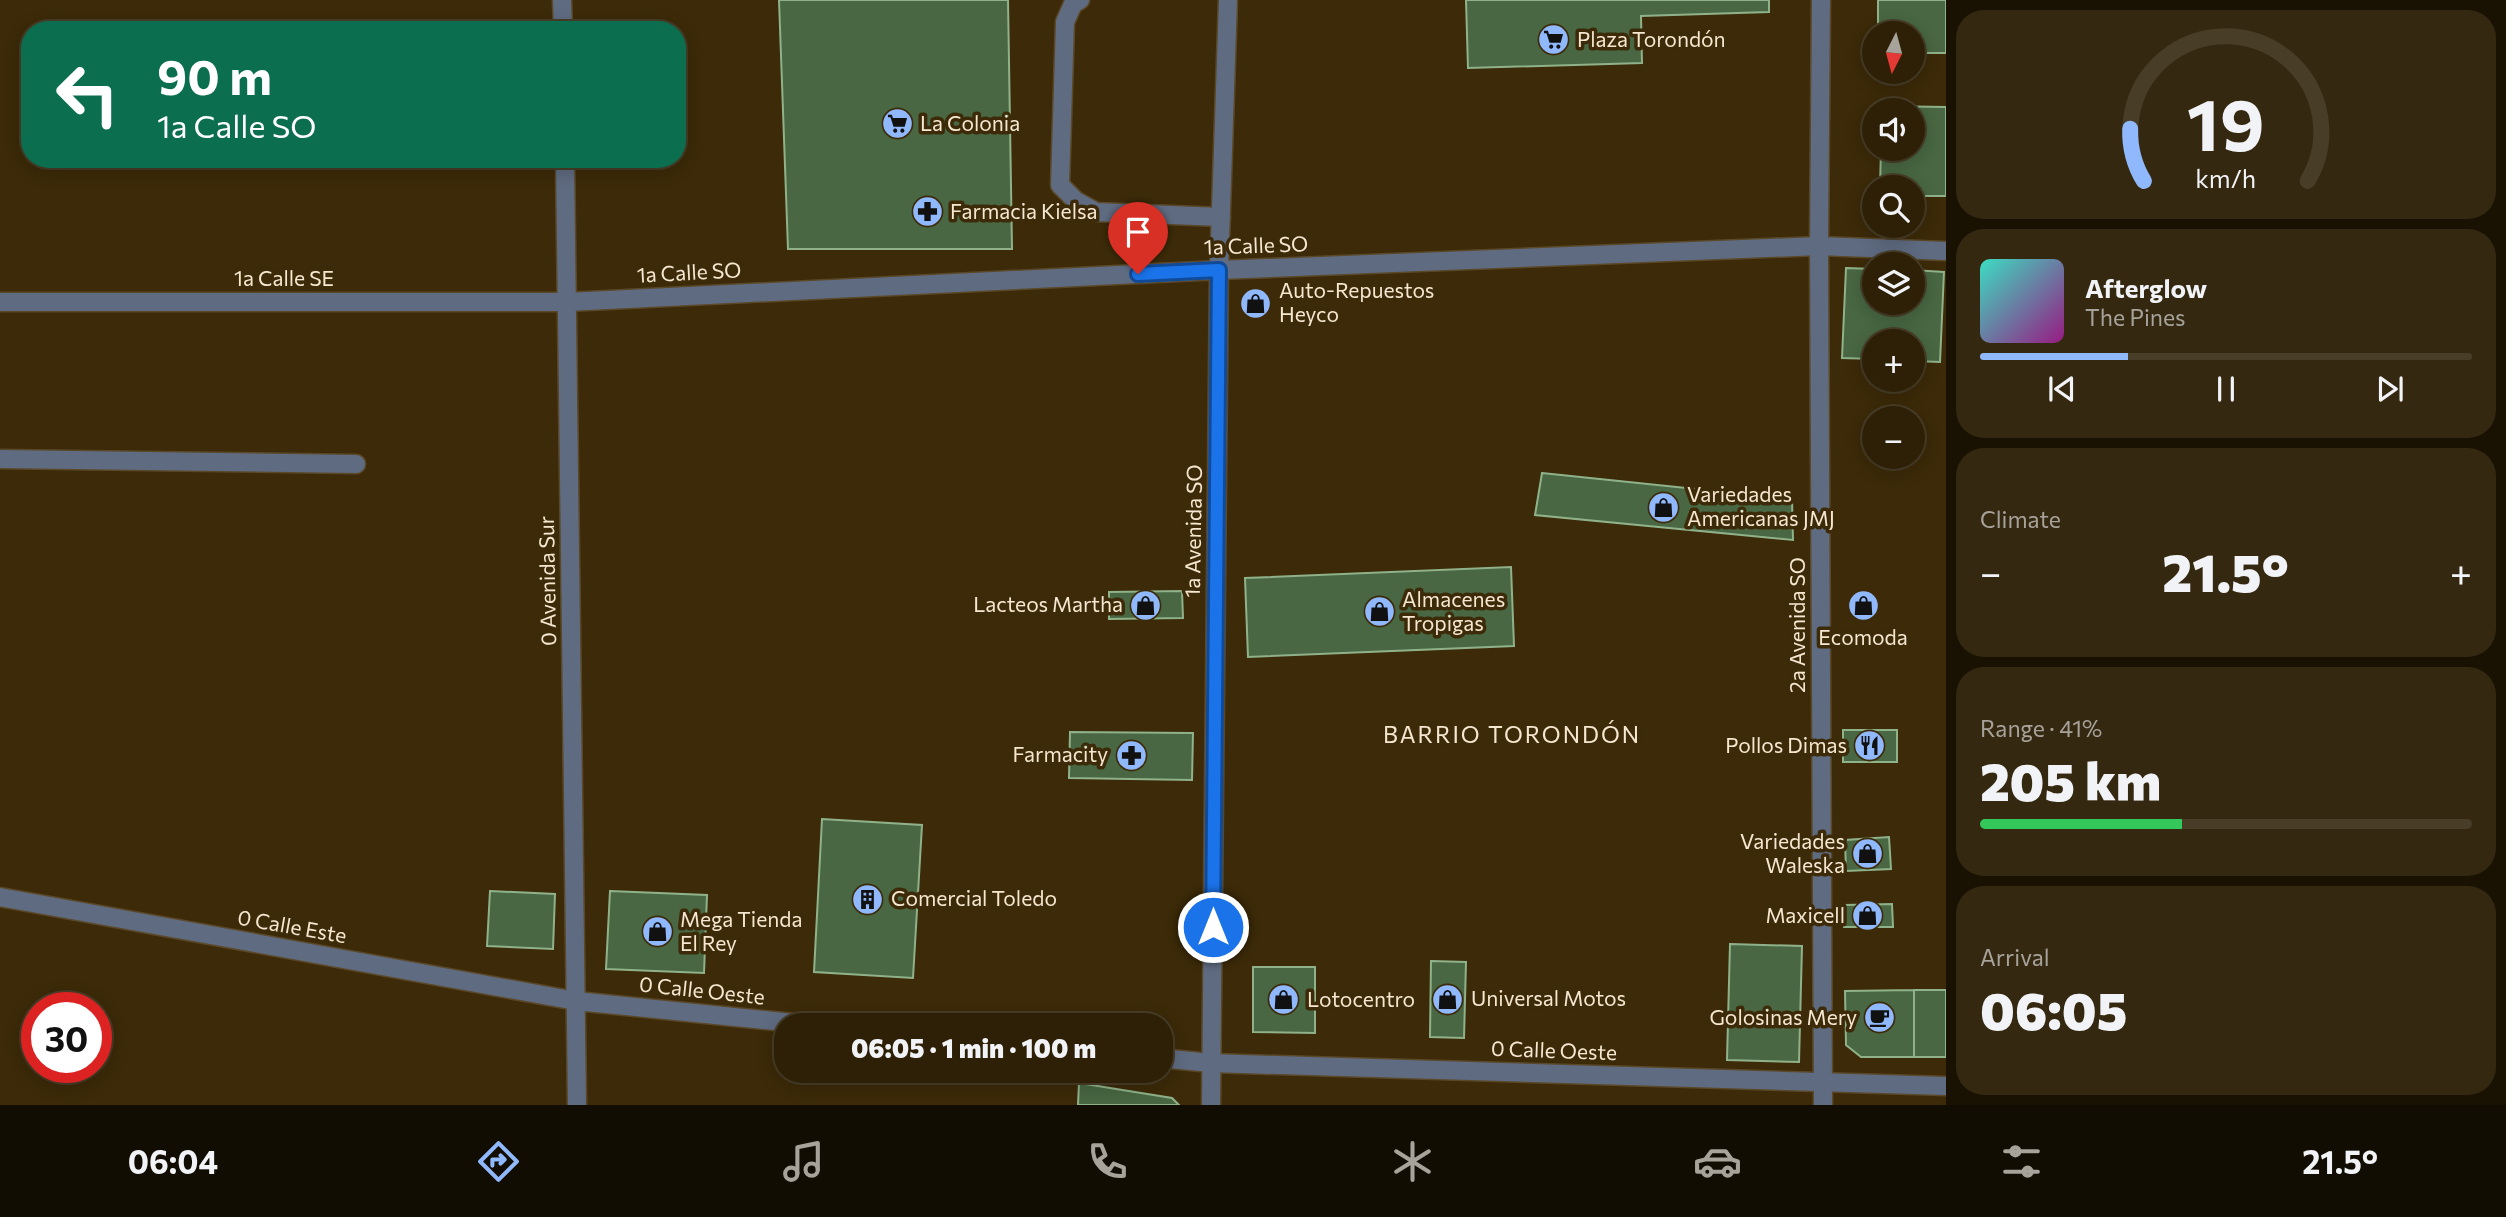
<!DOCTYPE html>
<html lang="en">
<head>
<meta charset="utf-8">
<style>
  :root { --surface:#2d2006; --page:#352810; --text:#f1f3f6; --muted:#a7a39b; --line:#483e28; --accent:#90b8fd }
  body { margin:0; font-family:Commissioner,sans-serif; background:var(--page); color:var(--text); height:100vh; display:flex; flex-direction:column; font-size:26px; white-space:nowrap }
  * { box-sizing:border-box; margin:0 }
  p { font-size:23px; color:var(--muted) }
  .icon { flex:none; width:38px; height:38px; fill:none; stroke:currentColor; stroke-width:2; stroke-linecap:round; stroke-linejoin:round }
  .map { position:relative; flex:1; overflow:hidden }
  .panel { display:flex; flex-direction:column; gap:10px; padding:10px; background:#191203; width:560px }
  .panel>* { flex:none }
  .guide { position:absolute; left:21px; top:21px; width:665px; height:147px; border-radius:28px; box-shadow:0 4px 18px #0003,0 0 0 2px var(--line); background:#0b6e4f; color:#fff; overflow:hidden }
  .needle { width:46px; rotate:186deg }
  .fabs { position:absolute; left:1862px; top:21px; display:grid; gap:14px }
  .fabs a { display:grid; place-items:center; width:63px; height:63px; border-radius:50%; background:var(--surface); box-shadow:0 4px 18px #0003,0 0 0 2px var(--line); font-size:35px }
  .speed { position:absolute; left:21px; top:992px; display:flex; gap:14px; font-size:35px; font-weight:700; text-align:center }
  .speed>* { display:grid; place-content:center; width:91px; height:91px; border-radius:50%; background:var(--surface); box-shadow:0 4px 18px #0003,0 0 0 2px var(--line); line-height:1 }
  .speed .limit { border:10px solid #d22; background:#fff; color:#111 }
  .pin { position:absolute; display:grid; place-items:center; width:60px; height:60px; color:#fff; margin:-72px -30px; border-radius:50% 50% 50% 0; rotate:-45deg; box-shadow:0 0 7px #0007 }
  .pin .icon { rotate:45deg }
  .me { position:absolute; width:77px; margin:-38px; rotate:0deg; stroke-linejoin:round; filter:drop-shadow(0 0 5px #0008) }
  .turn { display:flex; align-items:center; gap:24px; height:147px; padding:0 21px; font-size:32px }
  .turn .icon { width:91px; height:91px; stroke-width:2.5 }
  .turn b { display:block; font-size:49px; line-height:60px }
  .big { font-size:52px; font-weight:800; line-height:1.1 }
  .panel .widget { flex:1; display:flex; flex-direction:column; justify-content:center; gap:10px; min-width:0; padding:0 24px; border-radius:28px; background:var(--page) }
  .panel .dial { align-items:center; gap:0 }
  .dial svg { height:182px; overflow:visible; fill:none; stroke:var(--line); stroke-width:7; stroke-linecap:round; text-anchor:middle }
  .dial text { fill:var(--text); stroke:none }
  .song { display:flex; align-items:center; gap:21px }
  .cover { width:84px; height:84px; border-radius:10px; background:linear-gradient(135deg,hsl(170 70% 55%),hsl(310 70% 35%)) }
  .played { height:7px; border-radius:4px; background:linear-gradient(90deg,var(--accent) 30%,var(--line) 30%) }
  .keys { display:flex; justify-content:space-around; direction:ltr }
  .heat { display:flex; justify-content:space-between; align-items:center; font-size:38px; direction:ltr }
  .charge { height:10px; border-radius:5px; background:linear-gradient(90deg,#34c759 41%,var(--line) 0) }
  .trip { position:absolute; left:774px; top:1013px; width:399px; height:70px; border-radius:28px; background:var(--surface); box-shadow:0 4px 18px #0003,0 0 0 2px var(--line); font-weight:800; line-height:70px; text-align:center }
  .tab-bar { display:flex; height:112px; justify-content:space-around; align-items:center; background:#120d02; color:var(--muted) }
  .tab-bar .icon { width:49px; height:49px }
  .tab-bar .selected { color:var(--accent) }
  .tab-bar b { font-size:32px; color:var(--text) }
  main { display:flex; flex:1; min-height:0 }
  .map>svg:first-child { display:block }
  .building { fill:#486742; stroke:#90b28a; stroke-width:2 }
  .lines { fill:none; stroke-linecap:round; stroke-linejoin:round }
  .service-casing { stroke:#5a4828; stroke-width:21 }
  .minor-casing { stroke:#5a4828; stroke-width:21 }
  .tertiary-casing { stroke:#5a4828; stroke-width:21 }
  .service { stroke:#5f6b81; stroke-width:18 }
  .minor { stroke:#5f6b81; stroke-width:18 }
  .tertiary { stroke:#5f6b81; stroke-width:18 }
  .route-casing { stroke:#114b97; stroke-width:18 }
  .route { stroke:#1a73e8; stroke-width:12 }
  .labels { text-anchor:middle; stroke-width:7; stroke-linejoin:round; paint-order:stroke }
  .poi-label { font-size:21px; fill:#f5e7d0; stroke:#3c2a08; text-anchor:start }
  .street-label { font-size:21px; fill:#f5e7d0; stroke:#3c2a08 }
  .neighbourhood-label { font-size:23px; letter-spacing:2px; fill:#f5e7d0; stroke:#3c2a08 }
</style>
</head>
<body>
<main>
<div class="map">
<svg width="1946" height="1105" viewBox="0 0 1946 1105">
  <rect width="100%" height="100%" fill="#3c2a08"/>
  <path class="building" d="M779 0H1008L1012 249H788Z
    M1466 0H1769V12L1641 16 1642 63 1468 68Z
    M1878 0H1946V53H1913V33H1878Z
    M1881 106 1946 107V196H1913V187H1880L1881 149H1913V110H1881Z
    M1846 268 1874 269V303H1913V270L1944 272 1940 362 1913 361V341H1874V359L1842 358Z
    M1542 473 1792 499 1793 540 1535 515Z
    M1511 567 1514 646 1248 657 1245 578Z
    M1182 591 1183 618 1109 619V592Z
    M1843 730H1897V762H1843Z
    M1070 732 1193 733 1192 780 1069 778Z
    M822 819 922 825 913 978 814 972Z
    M1889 837 1891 869 1846 871 1845 840Z
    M490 891 555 894 553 949 487 946Z
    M610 891 707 895 704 973 606 969Z
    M1892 904 1893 927H1844V905Z
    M1730 944 1802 946 1799 1062 1727 1060Z
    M1431 961 1466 962 1464 1038 1430 1037Z
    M1253 967H1315V1033L1253 1032Z
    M1914 990H1946V1057H1914Z
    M1914 990V1057H1861L1846 1045 1845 991Z
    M1079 1083 1172 1098 1179 1105H1078Z"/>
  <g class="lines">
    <defs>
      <path id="service" d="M1080 0 1073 4 1065 22 1060 185 1076 201 1096 212 1221 217
        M0 459 356 464"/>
      <path id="minor" d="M562 0 563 30
        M1821 0 1819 246 1823 1105
        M565 159 577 1105
        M0 302H567L1219 270 1819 246 1946 251
        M1211 1105 1219 270 1228 0"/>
      <path id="tertiary" d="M0 897 576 1001 824 1026
        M1160 1058 1211 1063 1946 1086"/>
    </defs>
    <use href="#service" class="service-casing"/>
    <use href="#minor" class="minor-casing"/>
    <use href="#tertiary" class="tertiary-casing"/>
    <use href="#service" class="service"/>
    <use href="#minor" class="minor"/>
    <use href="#tertiary" class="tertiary"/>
  </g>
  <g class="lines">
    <defs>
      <path id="route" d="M1138 274 1219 270 1213 927"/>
    </defs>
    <use href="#route" class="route-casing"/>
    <use href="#route" class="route"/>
  </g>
  <defs>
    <symbol id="supermarket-disc" viewBox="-11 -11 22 22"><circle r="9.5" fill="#90b8fd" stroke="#3c2a08"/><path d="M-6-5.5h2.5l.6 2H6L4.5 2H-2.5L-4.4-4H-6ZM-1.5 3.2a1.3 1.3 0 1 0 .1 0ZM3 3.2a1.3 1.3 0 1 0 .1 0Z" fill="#111"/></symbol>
    <symbol id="pharmacy-disc" viewBox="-11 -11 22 22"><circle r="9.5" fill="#90b8fd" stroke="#3c2a08"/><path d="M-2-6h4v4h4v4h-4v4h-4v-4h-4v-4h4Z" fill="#111"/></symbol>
    <symbol id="shop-disc" viewBox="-11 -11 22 22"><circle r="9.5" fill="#90b8fd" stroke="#3c2a08"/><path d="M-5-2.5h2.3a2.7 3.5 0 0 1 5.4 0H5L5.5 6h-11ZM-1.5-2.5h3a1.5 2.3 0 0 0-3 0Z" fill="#111"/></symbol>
    <symbol id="restaurant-disc" viewBox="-11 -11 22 22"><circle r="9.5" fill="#90b8fd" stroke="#3c2a08"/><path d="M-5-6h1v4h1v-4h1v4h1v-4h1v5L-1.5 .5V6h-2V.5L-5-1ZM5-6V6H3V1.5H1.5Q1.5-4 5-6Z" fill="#111"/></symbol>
    <symbol id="building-disc" viewBox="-11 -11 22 22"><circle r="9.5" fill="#90b8fd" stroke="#3c2a08"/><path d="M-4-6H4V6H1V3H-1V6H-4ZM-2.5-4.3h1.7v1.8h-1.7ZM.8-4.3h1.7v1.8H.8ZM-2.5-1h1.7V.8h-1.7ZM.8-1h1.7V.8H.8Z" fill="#111"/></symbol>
    <symbol id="cafe-disc" viewBox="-11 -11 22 22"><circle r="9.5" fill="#90b8fd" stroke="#3c2a08"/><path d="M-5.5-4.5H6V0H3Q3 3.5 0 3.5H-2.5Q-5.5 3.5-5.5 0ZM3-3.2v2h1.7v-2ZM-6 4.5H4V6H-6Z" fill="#111"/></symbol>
  </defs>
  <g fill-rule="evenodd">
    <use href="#supermarket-disc" x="1536" y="22" width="35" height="35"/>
    <use href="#supermarket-disc" x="880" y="106" width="35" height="35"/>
    <use href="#pharmacy-disc" x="910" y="194" width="35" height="35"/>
    <use href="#shop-disc" x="1238" y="286" width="35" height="35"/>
    <use href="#shop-disc" x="1646" y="490" width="35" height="35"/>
    <use href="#shop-disc" x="1128" y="588" width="35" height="35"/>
    <use href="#shop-disc" x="1846" y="588" width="35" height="35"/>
    <use href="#shop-disc" x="1362" y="594" width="35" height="35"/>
    <use href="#restaurant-disc" x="1852" y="728" width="35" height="35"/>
    <use href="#pharmacy-disc" x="1114" y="738" width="35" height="35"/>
    <use href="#shop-disc" x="1850" y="836" width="35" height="35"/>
    <use href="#building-disc" x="850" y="882" width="35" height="35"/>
    <use href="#shop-disc" x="1850" y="898" width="35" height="35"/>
    <use href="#shop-disc" x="640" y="914" width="35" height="35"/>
    <use href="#shop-disc" x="1430" y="982" width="35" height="35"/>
    <use href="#shop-disc" x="1266" y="982" width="35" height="35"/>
    <use href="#cafe-disc" x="1862" y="1000" width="35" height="35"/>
  </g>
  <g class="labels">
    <g class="poi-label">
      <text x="1577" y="47">Plaza Torondón</text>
      <text x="920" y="131">La Colonia</text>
      <text x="950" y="219">Farmacia Kielsa</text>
      <text x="1279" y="298">Auto-Repuestos<tspan x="1279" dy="24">Heyco</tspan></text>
      <text x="1687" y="502">Variedades<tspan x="1687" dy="24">Americanas JMJ</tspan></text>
      <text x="1402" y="607">Almacenes<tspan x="1402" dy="24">Tropigas</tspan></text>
      <text x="1123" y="612" text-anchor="end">Lacteos Martha</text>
      <text x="1863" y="645" text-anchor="middle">Ecomoda</text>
      <text x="1847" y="753" text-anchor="end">Pollos Dimas</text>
      <text x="1108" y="762" text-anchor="end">Farmacity</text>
      <text x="1845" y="849" text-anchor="end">Variedades<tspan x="1845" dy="24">Waleska</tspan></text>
      <text x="891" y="906">Comercial Toledo</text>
      <text x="1845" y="923" text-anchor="end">Maxicell</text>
      <text x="680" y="927">Mega Tienda<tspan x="680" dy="24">El Rey</tspan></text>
      <text x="1471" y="1006">Universal Motos</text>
      <text x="1307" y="1007">Lotocentro</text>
      <text x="1857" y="1025" text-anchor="end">Golosinas Mery</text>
    </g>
    <g class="street-label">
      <text transform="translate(1256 246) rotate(-2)" y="7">1a Calle SO</text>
      <text transform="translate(689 273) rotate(-3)" y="7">1a Calle SO</text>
      <text x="284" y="286">1a Calle SE</text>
      <text transform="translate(1194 531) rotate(-89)" y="7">1a Avenida SO</text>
      <text transform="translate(548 581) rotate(-91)" y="7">0 Avenida Sur</text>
      <text transform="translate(1798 625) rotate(-90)" y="7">2a Avenida SO</text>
      <text transform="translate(292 927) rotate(10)" y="7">0 Calle Este</text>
      <text transform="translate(702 991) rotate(6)" y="7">0 Calle Oeste</text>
      <text transform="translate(1554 1051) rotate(2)" y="7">0 Calle Oeste</text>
    </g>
    <g class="neighbourhood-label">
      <text x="1512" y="743">BARRIO TORONDÓN</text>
    </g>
  </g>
</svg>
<div class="fabs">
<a><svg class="needle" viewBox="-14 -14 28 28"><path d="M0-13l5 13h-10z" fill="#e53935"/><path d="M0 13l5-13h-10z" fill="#a7a39b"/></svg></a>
<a><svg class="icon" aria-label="sound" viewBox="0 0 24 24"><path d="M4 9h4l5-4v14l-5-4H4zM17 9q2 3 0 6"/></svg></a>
<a><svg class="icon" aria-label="search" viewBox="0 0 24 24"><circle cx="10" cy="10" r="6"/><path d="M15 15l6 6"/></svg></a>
<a><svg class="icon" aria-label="layers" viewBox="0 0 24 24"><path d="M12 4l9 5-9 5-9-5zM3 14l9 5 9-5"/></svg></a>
<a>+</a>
<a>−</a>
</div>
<div class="speed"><div class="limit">30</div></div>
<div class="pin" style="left:1138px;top:274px;background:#d93025"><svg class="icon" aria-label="arrive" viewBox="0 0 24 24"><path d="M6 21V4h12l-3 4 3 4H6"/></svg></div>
<svg class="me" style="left:1213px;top:927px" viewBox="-20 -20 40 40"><circle r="17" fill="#1a73e8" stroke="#fff" stroke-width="3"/><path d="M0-11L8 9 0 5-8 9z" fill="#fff"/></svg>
<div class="trip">06:05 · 1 min · 100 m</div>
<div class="guide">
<div class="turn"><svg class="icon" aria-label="left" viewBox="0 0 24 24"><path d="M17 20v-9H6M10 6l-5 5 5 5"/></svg><div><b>90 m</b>1a Calle SO</div></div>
</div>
</div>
<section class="panel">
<div class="widget dial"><svg viewBox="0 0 100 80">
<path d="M14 69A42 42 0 1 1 86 69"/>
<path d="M14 69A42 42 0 0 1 8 46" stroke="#90b8fd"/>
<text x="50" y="56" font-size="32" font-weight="700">19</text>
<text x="50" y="72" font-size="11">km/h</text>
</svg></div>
<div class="widget">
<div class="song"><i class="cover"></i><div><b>Afterglow</b><p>The Pines</p></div></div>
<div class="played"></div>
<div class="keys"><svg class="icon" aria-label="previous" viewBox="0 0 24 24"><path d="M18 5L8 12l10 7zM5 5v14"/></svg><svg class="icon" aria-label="pause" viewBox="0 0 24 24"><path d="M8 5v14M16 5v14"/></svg><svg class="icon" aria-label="next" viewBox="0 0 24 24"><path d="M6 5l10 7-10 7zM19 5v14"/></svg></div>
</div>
<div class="widget"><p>Climate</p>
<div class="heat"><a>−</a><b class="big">21.5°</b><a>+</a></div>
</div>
<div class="widget"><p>Range · 41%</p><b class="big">205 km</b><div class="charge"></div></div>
<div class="widget"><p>Arrival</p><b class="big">06:05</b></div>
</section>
</main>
<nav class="tab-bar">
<b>06:04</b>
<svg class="icon selected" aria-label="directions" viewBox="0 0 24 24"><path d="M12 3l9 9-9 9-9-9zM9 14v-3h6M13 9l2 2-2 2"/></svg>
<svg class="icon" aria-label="music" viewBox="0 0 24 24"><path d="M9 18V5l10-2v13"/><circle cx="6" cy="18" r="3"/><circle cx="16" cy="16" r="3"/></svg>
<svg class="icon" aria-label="phone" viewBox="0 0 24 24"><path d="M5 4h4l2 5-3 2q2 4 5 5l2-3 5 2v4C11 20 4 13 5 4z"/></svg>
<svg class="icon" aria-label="climate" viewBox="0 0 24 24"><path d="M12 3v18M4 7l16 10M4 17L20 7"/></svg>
<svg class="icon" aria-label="car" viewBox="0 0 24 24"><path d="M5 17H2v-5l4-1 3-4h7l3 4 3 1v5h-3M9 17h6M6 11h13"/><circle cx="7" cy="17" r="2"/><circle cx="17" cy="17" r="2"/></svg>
<svg class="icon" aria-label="filters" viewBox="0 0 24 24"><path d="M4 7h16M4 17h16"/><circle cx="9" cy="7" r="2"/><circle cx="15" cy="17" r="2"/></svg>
<b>21.5°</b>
</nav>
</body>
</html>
